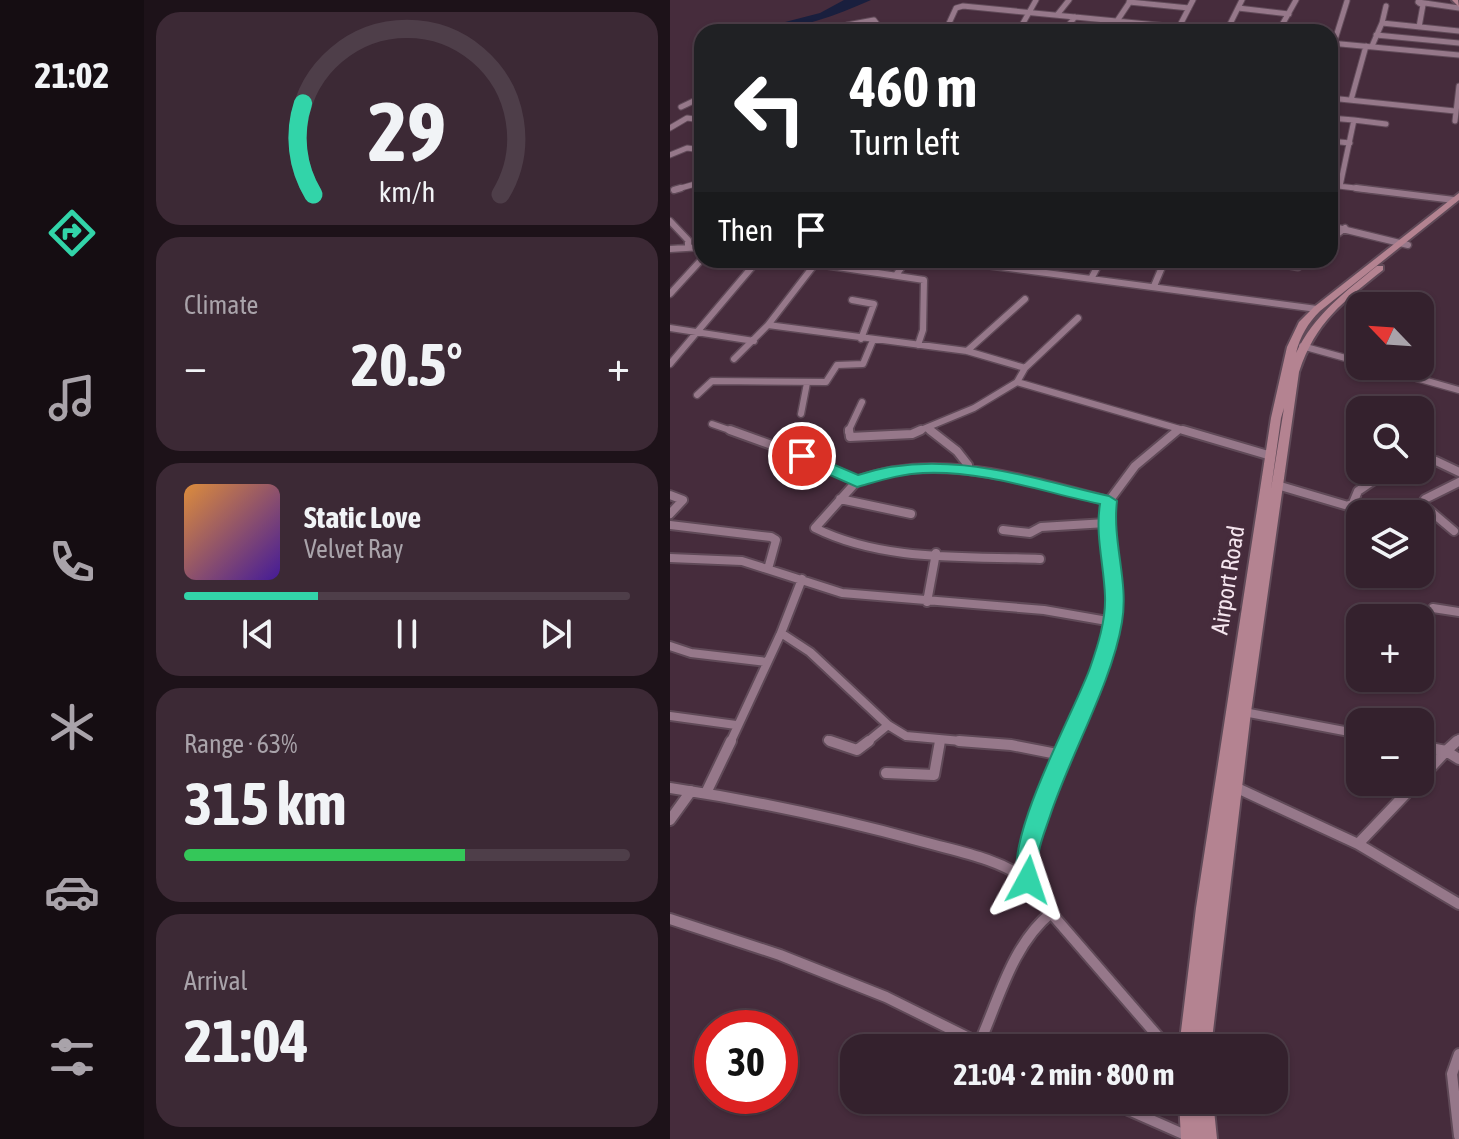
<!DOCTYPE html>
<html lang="en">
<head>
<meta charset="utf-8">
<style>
  :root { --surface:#34212d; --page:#3c2935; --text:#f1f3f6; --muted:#a9a3aa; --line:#4e3e49; --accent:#32d4a9 }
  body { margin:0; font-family:"Asap Condensed",sans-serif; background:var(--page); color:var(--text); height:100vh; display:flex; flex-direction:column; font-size:30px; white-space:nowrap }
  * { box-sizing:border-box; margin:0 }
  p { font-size:26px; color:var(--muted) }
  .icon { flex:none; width:44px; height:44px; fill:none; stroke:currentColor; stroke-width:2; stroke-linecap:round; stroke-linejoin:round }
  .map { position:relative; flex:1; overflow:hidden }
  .side { display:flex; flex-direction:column; gap:12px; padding:12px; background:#1d1219; width:526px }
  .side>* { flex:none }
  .hud { position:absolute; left:24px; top:24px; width:644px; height:244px; border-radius:24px; box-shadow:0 2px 6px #0004,0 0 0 2px var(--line); background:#202124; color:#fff; overflow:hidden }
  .needle { width:52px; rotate:295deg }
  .buttons { position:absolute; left:676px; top:292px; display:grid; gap:16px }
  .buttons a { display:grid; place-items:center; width:88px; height:88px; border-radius:16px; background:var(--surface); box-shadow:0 2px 6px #0004,0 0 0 2px var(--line); font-size:40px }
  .speed { position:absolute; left:24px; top:1010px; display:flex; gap:16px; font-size:40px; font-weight:700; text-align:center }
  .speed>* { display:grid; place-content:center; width:104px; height:104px; border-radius:50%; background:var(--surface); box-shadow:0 2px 6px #0004,0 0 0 2px var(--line); line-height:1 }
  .speed .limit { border:12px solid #d22; background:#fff; color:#111 }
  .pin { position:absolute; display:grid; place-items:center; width:68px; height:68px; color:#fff; margin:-34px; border:4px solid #fff; border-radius:50%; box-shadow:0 2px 8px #0007 }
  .me { position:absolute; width:88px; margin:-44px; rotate:5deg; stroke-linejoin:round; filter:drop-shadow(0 0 6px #0008) }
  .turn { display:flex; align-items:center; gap:28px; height:168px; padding:0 24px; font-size:36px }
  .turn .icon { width:104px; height:104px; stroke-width:2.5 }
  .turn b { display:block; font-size:56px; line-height:68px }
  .then { display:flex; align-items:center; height:76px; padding:0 24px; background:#0003; gap:16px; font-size:30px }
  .big { font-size:60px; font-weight:700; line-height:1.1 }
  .side .tile { flex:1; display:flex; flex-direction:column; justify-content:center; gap:12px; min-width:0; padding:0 28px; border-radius:24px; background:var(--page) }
  .side .dial { align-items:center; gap:0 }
  .dial svg { height:208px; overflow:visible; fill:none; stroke:var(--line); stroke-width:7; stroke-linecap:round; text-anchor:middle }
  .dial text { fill:var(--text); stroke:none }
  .song { display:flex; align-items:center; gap:24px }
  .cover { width:96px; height:96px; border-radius:12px; background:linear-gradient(135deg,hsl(30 70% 55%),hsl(260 70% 35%)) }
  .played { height:8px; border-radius:4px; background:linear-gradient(90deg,var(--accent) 30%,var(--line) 30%) }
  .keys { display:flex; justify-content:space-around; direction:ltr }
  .heat { display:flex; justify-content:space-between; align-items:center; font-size:44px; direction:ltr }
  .charge { height:12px; border-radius:6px; background:linear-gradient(90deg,#34c759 63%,var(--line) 0) }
  .trip { position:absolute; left:170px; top:1034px; width:448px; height:80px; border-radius:24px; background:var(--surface); box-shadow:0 2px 6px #0004,0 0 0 2px var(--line); font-weight:700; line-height:80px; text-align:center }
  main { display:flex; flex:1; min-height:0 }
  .dock { display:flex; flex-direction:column; width:144px; justify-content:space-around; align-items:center; background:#150d12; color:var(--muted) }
  .dock .icon { width:56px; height:56px }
  .dock .selected { color:var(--accent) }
  .dock b { font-size:36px; color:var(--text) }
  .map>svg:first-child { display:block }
  .water { fill:#191f3e }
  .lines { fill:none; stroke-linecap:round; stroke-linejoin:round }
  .minor-far3-casing { stroke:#604a58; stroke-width:7 }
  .minor-far2-casing { stroke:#604a58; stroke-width:9 }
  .minor-far1-casing { stroke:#604a58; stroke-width:12 }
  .minor-casing { stroke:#604a58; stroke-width:14 }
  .secondary-casing { stroke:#604a58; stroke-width:4 }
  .minor-far3 { stroke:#96788a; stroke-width:5 }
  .minor-far2 { stroke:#96788a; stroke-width:6 }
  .minor-far1 { stroke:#96788a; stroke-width:8 }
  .minor { stroke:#96788a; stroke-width:10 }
  .secondary { fill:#b48391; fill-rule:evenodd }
  .route { fill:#32d4a9; stroke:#208a6e; stroke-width:2 }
  .labels { text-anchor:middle; stroke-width:8; stroke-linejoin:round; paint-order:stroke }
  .street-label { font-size:24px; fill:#f5e5ee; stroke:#462c3c }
</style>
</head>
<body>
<main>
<nav class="dock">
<b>21:02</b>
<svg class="icon selected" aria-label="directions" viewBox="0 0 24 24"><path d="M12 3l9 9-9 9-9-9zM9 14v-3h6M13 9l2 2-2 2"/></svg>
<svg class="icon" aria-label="music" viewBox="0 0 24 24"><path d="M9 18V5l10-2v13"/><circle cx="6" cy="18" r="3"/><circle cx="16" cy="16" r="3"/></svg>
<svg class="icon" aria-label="phone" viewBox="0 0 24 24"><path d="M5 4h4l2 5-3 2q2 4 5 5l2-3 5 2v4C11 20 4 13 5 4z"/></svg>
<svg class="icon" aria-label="climate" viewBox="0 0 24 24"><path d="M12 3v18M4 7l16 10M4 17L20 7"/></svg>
<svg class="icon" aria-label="car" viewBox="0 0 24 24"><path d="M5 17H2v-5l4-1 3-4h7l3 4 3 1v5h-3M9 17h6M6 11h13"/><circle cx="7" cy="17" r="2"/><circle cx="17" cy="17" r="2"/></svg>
<svg class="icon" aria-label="filters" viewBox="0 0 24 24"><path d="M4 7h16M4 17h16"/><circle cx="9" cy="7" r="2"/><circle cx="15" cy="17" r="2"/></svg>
</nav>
<section class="side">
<div class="tile dial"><svg viewBox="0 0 100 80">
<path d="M14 69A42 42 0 1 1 86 69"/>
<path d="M14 69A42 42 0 0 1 10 34" stroke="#32d4a9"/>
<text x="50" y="56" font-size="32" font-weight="700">29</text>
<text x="50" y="72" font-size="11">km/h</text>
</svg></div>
<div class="tile"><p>Climate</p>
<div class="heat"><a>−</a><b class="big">20.5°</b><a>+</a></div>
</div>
<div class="tile">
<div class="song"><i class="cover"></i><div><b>Static Love</b><p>Velvet Ray</p></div></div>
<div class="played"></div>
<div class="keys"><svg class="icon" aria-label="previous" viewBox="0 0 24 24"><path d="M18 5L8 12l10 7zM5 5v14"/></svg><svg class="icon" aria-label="pause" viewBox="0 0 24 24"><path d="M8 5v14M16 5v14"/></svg><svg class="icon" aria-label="next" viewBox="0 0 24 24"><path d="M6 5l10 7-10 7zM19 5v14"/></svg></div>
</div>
<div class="tile"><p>Range · 63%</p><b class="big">315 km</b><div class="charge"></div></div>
<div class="tile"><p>Arrival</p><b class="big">21:04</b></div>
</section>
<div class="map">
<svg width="789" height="1139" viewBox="0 0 789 1139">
  <rect width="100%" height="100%" fill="#462c3c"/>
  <path class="water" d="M174 0H201C160 18 121 32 76 32L150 13Z"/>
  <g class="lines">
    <defs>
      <path id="minor-far3" d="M459 2 519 8
        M748 2 789 8
        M749 3 753 5 749 27
        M568 8 619 14
        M387 15 399 0
        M447 21 461 0
        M712 23 716 6
        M177 25 204 20 213 32
        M509 27 523 0
        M275 32 286 8 293 6 559 32
        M348 32 366 0
        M393 32 405 17
        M556 32 572 0
        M608 32 626 0
        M706 35 789 43
        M660 43 789 55
        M664 43 677 1
        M702 46 712 23 789 31
        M660 98 785 111
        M681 100 696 46
        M11 107 32 97
        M660 118 684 120 670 186
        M684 120 716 124
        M785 121 789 86
        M0 128 17 118 32 120
        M660 141 680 143
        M0 155 17 148 32 150
        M660 185 702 190
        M4 190 32 182
        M664 190 665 185"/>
      <path id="minor-far2" d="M686 188 784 200
        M4 190 11 188
        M660 205 664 188
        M0 221 18 240V246
        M660 226 738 245
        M660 240 675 228
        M0 249 32 247
        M121 260 254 280 253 330 248 345
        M278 260 647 309
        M589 260 628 267 636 260
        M226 275 237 260
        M422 277 431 260
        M484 286 495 260
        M0 294 32 259
        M182 300 204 304 191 339
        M98 325 297 351 355 368
        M0 328 84 341
        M632 346 690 362
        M297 351 355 299
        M64 359 98 325 145 264
        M0 364 88 260
        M704 366 789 390
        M347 382 520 432
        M27 395 42 381 156 382 167 365 193 364 203 340
        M131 414 137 383
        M42 424 65 432
        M257 428 263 432
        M178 432 192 402
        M246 432 304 408 347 382 355 368 408 318
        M505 432 508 430"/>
      <path id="minor-far1" d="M60 430 132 456 187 481C268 450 358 481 439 501
        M179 430 180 437 242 434 251 430
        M260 430 287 451 298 465 295 469
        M513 430 601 456
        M750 448 760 441
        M766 461 789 472
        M187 481 145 528C213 562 296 556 370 559
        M607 485 678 506 683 503 688 491 719 470
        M0 495 13 500 0 514
        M170 499 241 514
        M0 525 101 537 106 540 98 569
        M333 530 360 533 371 527 436 523
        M784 531 752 504 755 499 789 482
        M0 558 72 561 172 593 374 610 443 622
        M257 602 266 553
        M763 608 789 612
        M111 633 140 652 218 725 236 736 313 743
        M0 646 21 653 97 662
        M574 712 690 734
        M0 716 66 725
        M158 740 165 743
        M60 743 111 633 132 579
        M196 743 218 725
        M399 743 429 669 443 622 444 597 436 523 439 501 465 466 508 430
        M785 743 789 739"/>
      <path id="minor" d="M160 741 187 750 199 741
        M289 741 341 745 392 755
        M400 741 358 848V880L381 913 498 1048
        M750 746 776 751 787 741
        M216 773 264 775 270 741
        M750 779 776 751 789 759
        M565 787 688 844 789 904
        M0 788C86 801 170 819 254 842 290 852 326 858 358 880
        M36 793 61 741
        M0 820 21 791
        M688 844 747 782
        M0 919 110 955 216 997 319 1048
        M309 1044C329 999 342 945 381 913
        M789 1054 782 1074 789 1136
        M436 1100 520 1137"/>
      <path id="secondary" d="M782 0H788L789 7Z
        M789 193V200L650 311C638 323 630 336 626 353 644 315 675 292 707 266H713V270C673 302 646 321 629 372L581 712 541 1048H509L526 908 601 418 617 347 629 322 644 307ZM614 408 601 489 611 418Z
        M509 1100H543L547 1139H529L528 1127 529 1139H511Z"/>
    </defs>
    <use href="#minor-far3" class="minor-far3-casing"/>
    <use href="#minor-far2" class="minor-far2-casing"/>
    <use href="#minor-far1" class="minor-far1-casing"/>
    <use href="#minor" class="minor-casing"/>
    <use href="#secondary" class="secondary-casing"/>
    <use href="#minor-far3" class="minor-far3"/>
    <use href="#minor-far2" class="minor-far2"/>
    <use href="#minor-far1" class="minor-far1"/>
    <use href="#minor" class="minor"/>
    <use href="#secondary" class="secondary"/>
  </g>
  <path class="route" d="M132 451 188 475C271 447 356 477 439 496L447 501C442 542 459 582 452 622 442 683 400 755 380 816 376 828 371 840 369 851 368 864 371 876 366 887L358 890 350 887C329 846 404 713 420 668 428 645 436 620 435 596 434 565 425 535 430 504 373 492 312 470 253 473 230 474 209 481 187 487L126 460 124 456 126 452Z"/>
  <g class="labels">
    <g class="street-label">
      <text transform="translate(558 580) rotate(-81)" y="8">Airport Road</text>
    </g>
  </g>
</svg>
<div class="buttons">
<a><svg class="needle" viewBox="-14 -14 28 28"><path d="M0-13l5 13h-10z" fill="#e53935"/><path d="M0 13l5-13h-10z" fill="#a9a3aa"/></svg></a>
<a><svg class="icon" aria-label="search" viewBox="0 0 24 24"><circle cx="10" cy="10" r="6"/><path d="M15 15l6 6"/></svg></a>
<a><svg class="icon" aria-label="layers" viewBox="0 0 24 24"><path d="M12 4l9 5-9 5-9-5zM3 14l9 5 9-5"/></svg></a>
<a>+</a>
<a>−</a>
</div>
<div class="speed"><div class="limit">30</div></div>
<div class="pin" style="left:132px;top:456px;background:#d93025"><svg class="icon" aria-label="arrive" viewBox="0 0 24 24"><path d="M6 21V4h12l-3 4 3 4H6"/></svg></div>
<svg class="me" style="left:358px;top:880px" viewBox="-20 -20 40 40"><path d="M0-17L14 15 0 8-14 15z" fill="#32d4a9" stroke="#fff" stroke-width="4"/></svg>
<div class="trip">21:04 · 2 min · 800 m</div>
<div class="hud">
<div class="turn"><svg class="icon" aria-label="left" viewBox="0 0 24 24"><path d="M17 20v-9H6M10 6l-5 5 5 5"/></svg><div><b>460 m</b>Turn left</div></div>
<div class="then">Then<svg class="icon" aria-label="arrive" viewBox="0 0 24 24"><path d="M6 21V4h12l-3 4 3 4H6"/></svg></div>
</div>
</div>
</main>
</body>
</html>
